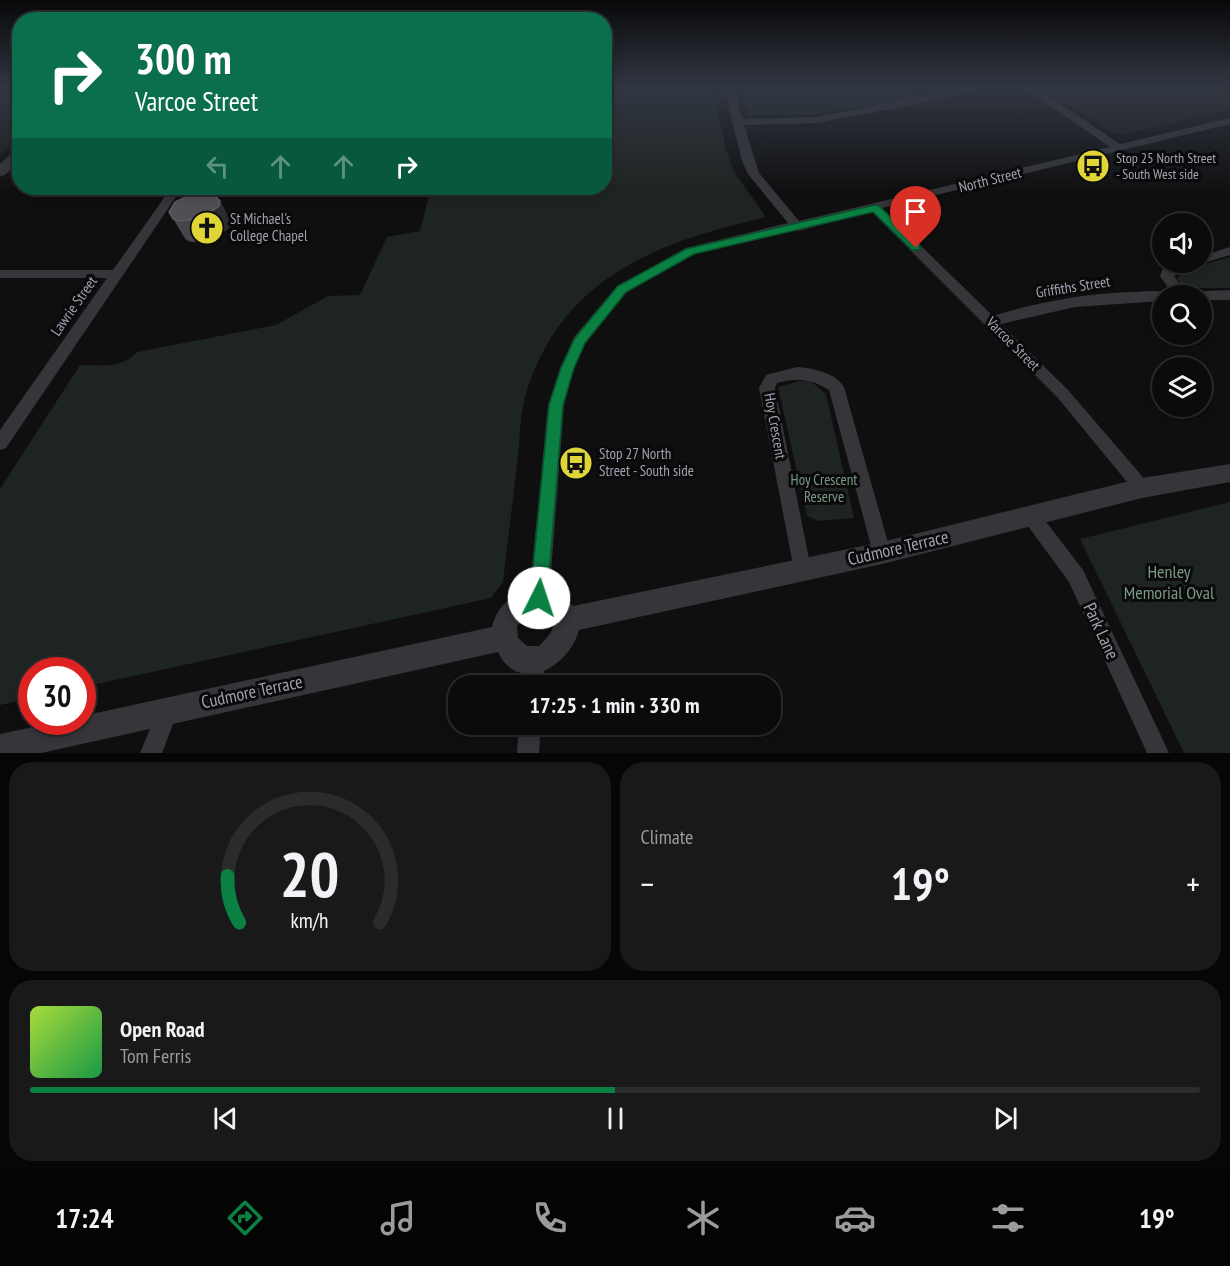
<!DOCTYPE html>
<html lang="en">
<head>
<meta charset="utf-8">
<style>
  :root { --surface:#0b0b0c; --page:#19191a; --text:#f1f3f6; --muted:#9a9b9d; --line:#2b2b2d; --accent:#0b8043 }
  body { margin:0; font-family:"PT Sans Narrow",sans-serif; background:var(--page); color:var(--text); height:100vh; display:flex; flex-direction:column; font-size:22px; white-space:nowrap }
  * { box-sizing:border-box; margin:0 }
  p { font-size:20px; color:var(--muted) }
  .icon { flex:none; width:33px; height:33px; fill:none; stroke:currentColor; stroke-width:2; stroke-linecap:round; stroke-linejoin:round }
  .map { position:relative; height:753px; overflow:hidden }
  .details { display:flex; flex-direction:column; gap:9px; padding:9px; background:#060607; flex:1 }
  .details>* { flex:none }
  .guide { position:absolute; left:12px; top:12px; width:600px; height:183px; border-radius:24px; box-shadow:0 3px 9px #0003,0 0 0 2px var(--line); background:#0b6e4f; color:#fff; overflow:hidden }
  .fabs { position:absolute; left:1152px; top:213px; display:grid; gap:12px }
  .fabs a { display:grid; place-items:center; width:60px; height:60px; border-radius:50%; background:var(--surface); box-shadow:0 3px 9px #0003,0 0 0 2px var(--line); font-size:30px }
  .speed { position:absolute; left:18px; top:657px; display:flex; gap:12px; font-size:30px; font-weight:700; text-align:center }
  .speed>* { display:grid; place-content:center; width:78px; height:78px; border-radius:50%; background:var(--surface); box-shadow:0 3px 9px #0003,0 0 0 2px var(--line); line-height:1 }
  .speed .limit { border:9px solid #d22; background:#fff; color:#111 }
  .pin { position:absolute; display:grid; place-items:center; width:51px; height:51px; color:#fff; margin:-62px -26px; border-radius:50% 50% 50% 0; rotate:-45deg; box-shadow:0 0 6px #0007 }
  .pin .icon { rotate:45deg }
  .me { position:absolute; width:66px; margin:-33px; rotate:4deg; stroke-linejoin:round; filter:drop-shadow(0 0 4px #0008) }
  .turn { display:flex; align-items:center; gap:21px; height:126px; padding:0 24px; font-size:27px }
  .turn .icon { width:78px; height:78px; stroke-width:2.5 }
  .turn b { display:block; font-size:42px; line-height:51px }
  .lanes { display:flex; align-items:center; height:57px; padding:0 24px; background:#0003; justify-content:center; gap:30px; direction:ltr }
  .lanes .off { opacity:.35 }
  .big { font-size:45px; font-weight:700; line-height:1.1 }
  .details .card { flex:1; display:flex; flex-direction:column; justify-content:center; gap:9px; min-width:0; padding:0 21px; border-radius:24px; background:var(--page) }
  .details .dial { align-items:center; gap:0 }
  .dial svg { height:156px; overflow:visible; fill:none; stroke:var(--line); stroke-width:7; stroke-linecap:round; text-anchor:middle }
  .dial text { fill:var(--text); stroke:none }
  .song { display:flex; align-items:center; gap:18px }
  .cover { width:72px; height:72px; border-radius:9px; background:linear-gradient(135deg,hsl(80 70% 55%),hsl(140 70% 35%)) }
  .played { height:6px; border-radius:3px; background:linear-gradient(90deg,var(--accent) 50%,var(--line) 50%) }
  .keys { display:flex; justify-content:space-around; direction:ltr }
  .heat { display:flex; justify-content:space-between; align-items:center; font-size:33px; direction:ltr }
  .details .tiles { flex:1; display:grid; gap:9px; grid-template-columns:1fr 1fr }
  .card:last-child { grid-column:span 2 }
  .trip { position:absolute; left:448px; top:675px; width:333px; height:60px; border-radius:24px; background:var(--surface); box-shadow:0 3px 9px #0003,0 0 0 2px var(--line); font-weight:700; line-height:60px; text-align:center }
  .tab-bar { display:flex; height:96px; justify-content:space-around; align-items:center; background:#040405; color:var(--muted) }
  .tab-bar .icon { width:42px; height:42px }
  .tab-bar .on { color:var(--accent) }
  .tab-bar b { font-size:27px; color:var(--text) }
  .map>svg:first-child { display:block }
  .built { fill:#1c1b1d }
  .green { fill:#1e2421 }
  .lines { fill:none; stroke-linecap:round; stroke-linejoin:round }
  .minor { fill:#35353a; fill-rule:evenodd }
  .tertiary { fill:#35353a; fill-rule:evenodd }
  .wall { fill:#46454b }
  .shaded-wall { fill:#2c2b2f }
  .building { fill:#504f56; stroke:#5c5c64; stroke-width:1.5 }
  .route { fill:#0b8043; stroke:#07532c; stroke-width:1.5 }
  .labels { text-anchor:middle; stroke-width:6; stroke-linejoin:round; paint-order:stroke }
  .far-poi-label { font-size:14px; fill:#a1a2b0; stroke:#0a0a0b; text-anchor:start }
  .street-label { font-size:15px; fill:#a1a2b0; stroke:#0a0a0b }
  .poi-label { font-size:15px; fill:#a1a2b0; stroke:#0a0a0b; text-anchor:start }
  .park-label { font-size:15px; fill:#7a9984; stroke:#0a0a0b }
  .near-street-label { font-size:18px; fill:#a1a2b0; stroke:#0a0a0b }
  .near-park-label { font-size:18px; fill:#7a9984; stroke:#0a0a0b }
</style>
</head>
<body>
<div class="map">
<svg width="1230" height="753" viewBox="0 0 1230 753">
  <rect width="100%" height="100%" fill="#0f0f10"/>
  <path class="built" d="M0 87H19L20 136 0 155Z
    M1040 87H1230V110L1120 135 1112 133Z"/>
  <path class="green" d="M605 87H712L726 150 734 172 766 217C656 242 559 279 525 397 520 415 520 437 518 456 513 498 508 540 503 582L491 598 83 687 82 670H32L31 698 0 705V489L80 365C101 365 122 369 137 352L276 325 328 296 360 295 387 237 420 231 431 188H604Z
    M741 87H885L901 100 810 115H748Z
    M1230 257V288H1183L1177 279 1182 271Z
    M808 379 826 394 854 518 819 521 807 516 778 387Z
    M1230 502V753H1184L1080 539Z"/>
  <g class="lines">
    <path class="minor" d="M724 87H734L742 119 816 117 907 99 890 87H902L917 97 964 87H985L917 104 816 123 744 125 759 173 799 221 1110 147 1023 87H1035L1120 144 1230 118V124L882 208 993 316C1038 302 1083 294 1130 292 1142 292 1155 289 1167 293L1168 296H1162V301L1075 307 1001 324 1068 390 1148 483 1151 488 1148 493 1142 495 1136 493 1058 398 871 211 798 231 794 230 694 254 627 292 585 343 574 368 564 405 549 598 546 605 539 607 532 605 529 598 548 405 560 368 574 337 617 286 686 248 788 223 748 174 742 161Z
      M171 188H182L6 448 0 450V430L107 278H0V270H113Z
      M1230 247V255L1200 264 1174 276 1185 292 1230 290V300H1202V296H1174L1160 276 1163 268 1180 262H1202V256Z
      M797 367C812 368 836 373 844 387L891 553 888 559 882 562 876 559 873 553 829 390C811 379 798 377 777 383L775 388 811 569 809 575 802 578 795 575 759 388 766 375Z
      M1031 508 1037 510 1083 570 1169 753H1147L1069 582 1025 522 1022 516 1025 510Z
      M535 651 542 654 545 661 543 686H523L528 654Z
      M167 700 174 704 178 711 162 753H140L160 704Z
      M519 724H541L539 753H517Z"/>
    <path class="tertiary" d="M20 149V161L5 175 0 176V164L15 150Z
      M1230 464V482L1142 498 882 564 579 630C569 668 518 695 498 652L41 753H0V734L57 722H82V716L492 627C498 602 516 593 539 586L566 597 573 606 882 542 1142 478ZM539 610C561 620 554 632 539 646H527L518 638 517 626 524 618Z"/>
  </g>
  <path class="wall" d="M220 201 231 222 230 227 214 239 192 242 186 240 169 212Z"/>
  <path class="shaded-wall" d="M220 201 231 222 230 227 214 239 202 218Z"/>
  <path class="building" d="M213 194 220 201 219 206 202 218 179 221 173 219 169 212 175 202 190 195Z"/>
  <linearGradient id="sky" x2="0" y2="1"><stop stop-color="#080809"/><stop offset="0.45" stop-color="#313742"/><stop offset="1" stop-color="#313742" stop-opacity="0"/></linearGradient>
  <rect width="1230" height="193" fill="url(#sky)"/>
  <path class="route" d="M875 205 879 206 920 245V250H912L873 212 694 254 626 292 585 343 574 368 563 405 547 598 545 604 539 607 533 604 530 598 549 405 561 368 575 338 618 286 686 249Z"/>
  <defs>
    <symbol id="bus-disc" viewBox="-11 -11 22 22"><circle r="9.5" fill="#dfd537" stroke="#0a0a0b"/><path d="M-5-6H5V4H4V6H2V4H-2V6H-4V4H-5ZM-3.5-4V0h7V-4ZM-3.5 1.2v1.5H-2V1.2ZM2 1.2v1.5H3.5V1.2Z" fill="#111"/></symbol>
    <symbol id="church-disc" viewBox="-11 -11 22 22"><circle r="9.5" fill="#dfd537" stroke="#0a0a0b"/><path d="M-1.2-6h2.4v3.5h3.3v2.4h-3.3V6h-2.4V-.1h-3.3v-2.4h3.3Z" fill="#111"/></symbol>
  </defs>
  <g fill-rule="evenodd">
    <use href="#bus-disc" x="1074" y="147" width="38" height="38"/>
    <use href="#church-disc" x="188" y="209" width="38" height="38"/>
    <use href="#bus-disc" x="557" y="444" width="38" height="38"/>
  </g>
  <g class="labels">
    <g class="far-poi-label">
      <text x="1116" y="163">Stop 25 North Street<tspan x="1116" dy="16">- South West side</tspan></text>
    </g>
    <g class="street-label">
      <text transform="translate(990 180) rotate(-14)" y="5">North Street</text>
      <text transform="translate(1073 287) rotate(-9)" y="5">Griffiths Street</text>
      <text transform="translate(74 306) rotate(-55)" y="5">Lawrie Street</text>
      <text transform="translate(1013 344) rotate(45)" y="5">Varcoe Street</text>
      <text transform="translate(775 426) rotate(80)" y="5">Hoy Crescent</text>
    </g>
    <g class="poi-label">
      <text x="230" y="224">St Michael's<tspan x="230" dy="17">College Chapel</tspan></text>
      <text x="599" y="459">Stop 27 North<tspan x="599" dy="17">Street - South side</tspan></text>
    </g>
    <g class="park-label">
      <text x="824" y="485">Hoy Crescent<tspan x="824" dy="17">Reserve</tspan></text>
    </g>
    <g class="near-street-label">
      <text transform="translate(898 548) rotate(-13)" y="6">Cudmore Terrace</text>
      <text transform="translate(1101 631) rotate(65)" y="6">Park Lane</text>
      <text transform="translate(252 692) rotate(-12)" y="6">Cudmore Terrace</text>
    </g>
    <g class="near-park-label">
      <text x="1169" y="578">Henley<tspan x="1169" dy="21">Memorial Oval</tspan></text>
    </g>
  </g>
</svg>
<div class="fabs">
<a><svg class="icon" aria-label="sound" viewBox="0 0 24 24"><path d="M4 9h4l5-4v14l-5-4H4zM17 9q2 3 0 6"/></svg></a>
<a><svg class="icon" aria-label="search" viewBox="0 0 24 24"><circle cx="10" cy="10" r="6"/><path d="M15 15l6 6"/></svg></a>
<a><svg class="icon" aria-label="layers" viewBox="0 0 24 24"><path d="M12 4l9 5-9 5-9-5zM3 14l9 5 9-5"/></svg></a>
</div>
<div class="speed"><div class="limit">30</div></div>
<div class="pin" style="left:916px;top:248px;background:#d93025"><svg class="icon" aria-label="arrive" viewBox="0 0 24 24"><path d="M6 21V4h12l-3 4 3 4H6"/></svg></div>
<svg class="me" style="left:539px;top:598px" viewBox="-20 -20 40 40"><circle r="19" fill="#fff"/><path d="M0-13L10 11 0 6-10 11z" fill="#0b8043"/></svg>
<div class="trip">17:25 · 1 min · 330 m</div>
<div class="guide">
<div class="turn"><svg class="icon" aria-label="right" viewBox="0 0 24 24"><path d="M7 20v-9h11M14 6l5 5-5 5"/></svg><div><b>300 m</b>Varcoe Street</div></div>
<div class="lanes"><svg class="icon off" aria-label="left" viewBox="0 0 24 24"><path d="M17 20v-9H6M10 6l-5 5 5 5"/></svg><svg class="icon off" aria-label="ahead" viewBox="0 0 24 24"><path d="M12 20V5M6 11l6-6 6 6"/></svg><svg class="icon off" aria-label="ahead" viewBox="0 0 24 24"><path d="M12 20V5M6 11l6-6 6 6"/></svg><svg class="icon" aria-label="right" viewBox="0 0 24 24"><path d="M7 20v-9h11M14 6l5 5-5 5"/></svg></div>
</div>
</div>
<section class="details">
<div class="tiles">
<div class="card dial"><svg viewBox="0 0 100 80">
<path d="M14 69A42 42 0 1 1 86 69"/>
<path d="M14 69A42 42 0 0 1 8 45" stroke="#0b8043"/>
<text x="50" y="56" font-size="32" font-weight="700">20</text>
<text x="50" y="72" font-size="11">km/h</text>
</svg></div>
<div class="card"><p>Climate</p>
<div class="heat"><a>−</a><b class="big">19°</b><a>+</a></div>
</div>
<div class="card">
<div class="song"><i class="cover"></i><div><b>Open Road</b><p>Tom Ferris</p></div></div>
<div class="played"></div>
<div class="keys"><svg class="icon" aria-label="previous" viewBox="0 0 24 24"><path d="M18 5L8 12l10 7zM5 5v14"/></svg><svg class="icon" aria-label="pause" viewBox="0 0 24 24"><path d="M8 5v14M16 5v14"/></svg><svg class="icon" aria-label="next" viewBox="0 0 24 24"><path d="M6 5l10 7-10 7zM19 5v14"/></svg></div>
</div>
</div>
</section>
<nav class="tab-bar">
<b>17:24</b>
<svg class="icon on" aria-label="directions" viewBox="0 0 24 24"><path d="M12 3l9 9-9 9-9-9zM9 14v-3h6M13 9l2 2-2 2"/></svg>
<svg class="icon" aria-label="music" viewBox="0 0 24 24"><path d="M9 18V5l10-2v13"/><circle cx="6" cy="18" r="3"/><circle cx="16" cy="16" r="3"/></svg>
<svg class="icon" aria-label="phone" viewBox="0 0 24 24"><path d="M5 4h4l2 5-3 2q2 4 5 5l2-3 5 2v4C11 20 4 13 5 4z"/></svg>
<svg class="icon" aria-label="climate" viewBox="0 0 24 24"><path d="M12 3v18M4 7l16 10M4 17L20 7"/></svg>
<svg class="icon" aria-label="car" viewBox="0 0 24 24"><path d="M5 17H2v-5l4-1 3-4h7l3 4 3 1v5h-3M9 17h6M6 11h13"/><circle cx="7" cy="17" r="2"/><circle cx="17" cy="17" r="2"/></svg>
<svg class="icon" aria-label="filters" viewBox="0 0 24 24"><path d="M4 7h16M4 17h16"/><circle cx="9" cy="7" r="2"/><circle cx="15" cy="17" r="2"/></svg>
<b>19°</b>
</nav>
</body>
</html>
